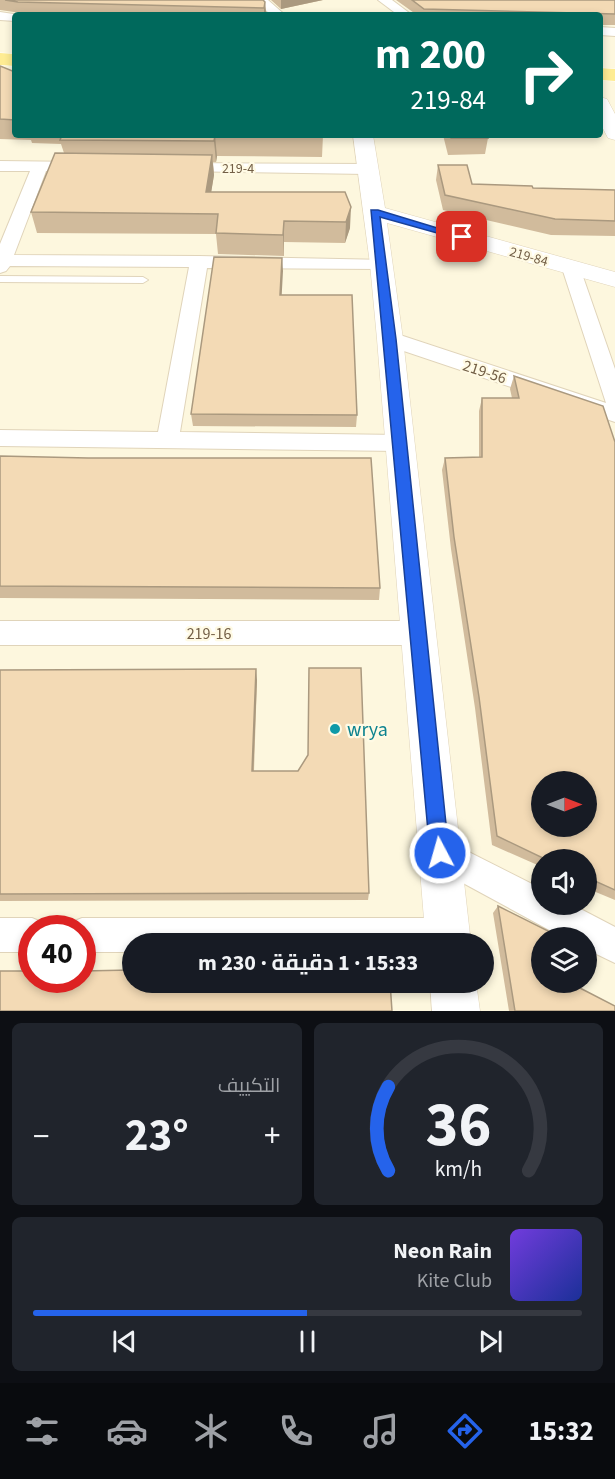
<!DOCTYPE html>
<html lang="ar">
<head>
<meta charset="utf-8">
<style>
  :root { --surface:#171b24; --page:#20242c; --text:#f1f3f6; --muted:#9ea1a6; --line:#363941; --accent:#2563eb }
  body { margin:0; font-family:"Source Sans 3",Cairo,sans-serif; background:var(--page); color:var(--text); direction:rtl; height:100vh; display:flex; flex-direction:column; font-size:22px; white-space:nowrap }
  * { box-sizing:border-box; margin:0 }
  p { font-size:20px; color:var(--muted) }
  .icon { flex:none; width:33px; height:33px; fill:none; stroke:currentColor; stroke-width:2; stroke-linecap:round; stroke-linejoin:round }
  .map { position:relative; height:1011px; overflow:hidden; direction:ltr }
  .panel { display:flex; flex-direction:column; gap:12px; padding:12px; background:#0d0f14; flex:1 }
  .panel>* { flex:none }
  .hud { position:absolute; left:12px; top:12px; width:591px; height:126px; border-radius:6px; box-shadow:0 3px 9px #0003; direction:rtl; background:#00695c; color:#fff; overflow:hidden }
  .needle { width:39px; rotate:90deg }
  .tools { position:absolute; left:531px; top:771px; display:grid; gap:12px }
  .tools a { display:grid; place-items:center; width:66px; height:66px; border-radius:50%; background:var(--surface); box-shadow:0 3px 9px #0003; font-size:30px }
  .speed { position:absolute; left:18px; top:915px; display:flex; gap:12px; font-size:30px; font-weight:700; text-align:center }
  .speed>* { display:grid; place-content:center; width:78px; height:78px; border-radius:50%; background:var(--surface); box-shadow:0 3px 9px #0003; line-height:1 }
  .speed .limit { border:9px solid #d22; background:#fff; color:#111 }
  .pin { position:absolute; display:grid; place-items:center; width:51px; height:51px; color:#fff; margin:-26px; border-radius:12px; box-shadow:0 3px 9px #0006 }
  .me { position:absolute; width:66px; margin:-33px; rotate:354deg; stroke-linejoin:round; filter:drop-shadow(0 0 4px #0008) }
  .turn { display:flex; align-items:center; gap:21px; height:126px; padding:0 18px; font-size:27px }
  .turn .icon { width:78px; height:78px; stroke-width:2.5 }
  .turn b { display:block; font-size:42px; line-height:51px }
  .big { font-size:45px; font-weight:700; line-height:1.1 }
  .panel .card { flex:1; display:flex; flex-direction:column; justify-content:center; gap:9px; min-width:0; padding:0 21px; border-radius:9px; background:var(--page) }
  .panel .dial { align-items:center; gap:0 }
  .dial svg { height:156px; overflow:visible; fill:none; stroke:var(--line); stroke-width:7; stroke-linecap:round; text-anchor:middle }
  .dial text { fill:var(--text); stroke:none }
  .song { display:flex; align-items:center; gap:18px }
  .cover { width:72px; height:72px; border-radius:9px; background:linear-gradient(135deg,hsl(260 70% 55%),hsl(230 70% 35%)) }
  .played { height:6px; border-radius:3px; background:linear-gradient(90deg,var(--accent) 50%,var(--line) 50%) }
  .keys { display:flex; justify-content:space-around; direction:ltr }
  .heat { display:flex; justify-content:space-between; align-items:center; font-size:33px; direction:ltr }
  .panel .tiles { flex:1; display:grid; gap:12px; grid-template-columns:1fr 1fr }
  .card:last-child { grid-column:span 2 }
  .trip { position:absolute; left:122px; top:933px; width:372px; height:60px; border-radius:30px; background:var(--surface); box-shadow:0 3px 9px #0003; font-weight:700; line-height:60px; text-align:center; direction:rtl }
  .tabs { display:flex; height:96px; justify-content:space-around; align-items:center; background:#090b0e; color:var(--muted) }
  .tabs .icon { width:42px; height:42px }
  .tabs .current { color:var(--accent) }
  .tabs b { font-size:27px; color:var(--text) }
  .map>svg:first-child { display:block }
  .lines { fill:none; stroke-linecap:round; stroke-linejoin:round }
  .service-casing { stroke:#e0d4ba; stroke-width:2 }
  .minor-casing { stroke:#e0d4ba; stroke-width:2 }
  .tertiary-casing { stroke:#e0d4ba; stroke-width:1 }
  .primary-casing { stroke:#fff; stroke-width:1 }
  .service { fill:#fff; fill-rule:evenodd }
  .minor { fill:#fff; fill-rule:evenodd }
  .tertiary { fill:#fff; fill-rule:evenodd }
  .primary { fill:#feec93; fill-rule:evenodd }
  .wall { fill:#d1bb9c }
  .shaded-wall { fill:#aa997f }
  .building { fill:#f3dab5; stroke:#aa997f; stroke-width:1.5; fill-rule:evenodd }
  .route { fill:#2563eb; stroke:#184099; stroke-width:1.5 }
  .culture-dot { fill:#0f9aa8; stroke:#fffae4; stroke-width:2 }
  .labels { text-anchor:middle; stroke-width:4.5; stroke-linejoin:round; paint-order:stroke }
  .far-street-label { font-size:14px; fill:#735f46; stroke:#fffae4 }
  .street-label { font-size:16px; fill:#735f46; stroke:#fffae4 }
  .near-culture-label { font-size:20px; fill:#0d838f; stroke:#fffae4; text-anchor:start }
</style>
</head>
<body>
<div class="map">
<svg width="615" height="1011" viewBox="0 0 615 1011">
  <rect width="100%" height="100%" fill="#fdf7de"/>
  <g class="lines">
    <defs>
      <path id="service" d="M0 276 143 277 148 280 143 283 0 282Z"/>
      <path id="minor" d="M255 0H268L285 15H271Z
        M378 0H392L412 15H398Z
        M0 12 20 15H15V21L0 20Z
        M600 27 615 28V36L600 35Z
        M0 161 82 162 90 167 82 172 46 171 14 255 199 256 388 260 391 264 388 268 382 269 207 268 180 432 400 435 408 437 411 443 408 449 400 451 0 446V430L158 432 189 267 10 266 6 271 0 273V244L30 171H0Z
        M182 163 367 164 375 169 367 174 176 171 174 168Z
        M571 262 578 264 580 268 615 369V422L383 344 380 339 383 334 390 332 397 334 606 403 562 268 564 264Z
        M0 621H417L427 625 431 633 427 641 417 645H0Z
        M439 837 542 889V904H571L615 927V963L586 949V938H564L428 864 423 853 428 842Z
        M0 918H32L44 923 46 928H32V952H0Z
        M82 918H448L460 923 465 935 462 944H132V952H82V928H68L70 923Z"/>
      <path id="tertiary" d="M600 97 607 99 615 114V140L608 138 600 123Z
        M353 135H373L385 208 615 272V287L387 223 403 339 471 944H426L377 339 370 264Z
        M430 982H476L480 1011H432Z"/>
      <path id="primary" d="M0 53 15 54V66L0 65Z
        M600 68 615 69V81L600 80Z"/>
    </defs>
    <use href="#service" class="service-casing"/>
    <use href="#minor" class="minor-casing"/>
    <use href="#tertiary" class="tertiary-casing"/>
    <use href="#primary" class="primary-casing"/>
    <use href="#service" class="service"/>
    <use href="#minor" class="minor"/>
    <use href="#tertiary" class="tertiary"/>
    <use href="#primary" class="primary"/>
  </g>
  <path class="wall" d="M0 0H263L265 2 266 13 265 15H108L21 13 0 10Z
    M271 0H323L281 9Z
    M396 0H615V25H600V15H417Z
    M0 66 15 72V135H323L322 157 217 156 216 162H213L214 175 211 192H345L350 228 345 243 284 242V256L218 254 216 234 37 233 31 212 64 153 61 144 32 143 31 140 0 139Z
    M443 135H487L488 138 485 154 448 155Z
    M438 165 472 184 533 188 615 190V236L551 235 443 210 436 180Z
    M282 258 281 295 357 415 356 427 193 426 191 414Z
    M514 376 615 442V900L586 888V860H542V867L492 845 475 708 451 549 442 470 445 458 479 457V411L482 398H512L510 389Z
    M0 456 380 588 379 600 0 598Z
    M0 670 257 680 254 771 369 893 368 900 0 901Z
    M498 906 578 987 615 1011H509L493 913Z"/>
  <path class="shaded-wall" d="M281 0H323L281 9Z
    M265 2 266 13 264 15V8Z
    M215 136 217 156 216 162 214 141Z
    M212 155 214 175 208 212 206 192Z
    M351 207 350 228 345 243 346 222Z
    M284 221V256L283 235Z
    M282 258 283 271 281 308 280 295Z
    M256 669 257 680 253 780 252 771Z"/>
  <path class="building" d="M5 0H263L265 2 264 8 18 2Z
    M412 0H615V14L424 9Z
    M0 66 15 72V120L0 119Z
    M62 135H322V137L215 136 214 141 60 140Z
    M450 135H487L488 138H451Z
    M55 153 212 155 206 192H345L351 207 346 222 284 221 283 235 216 233 218 214 31 212Z
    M438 165H467L472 184 532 186 533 188 615 190V221L555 219 445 195Z
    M214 257 282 258 280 295H352L357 415 191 414Z
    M514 376 603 406 615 442V890L586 877V860H547L497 836 479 697 454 537 445 458 482 457V398H519ZM542 782H586V826H542Z
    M0 456 88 458H371L380 588 0 586Z
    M309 668H361L369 893 0 894V670L256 669 252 771H298L308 755Z
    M498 906 562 938H542V982H579L578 987 615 1006V1011H515Z
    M132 970V982H390L392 1011H0V971H32V980H82V971Z"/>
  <path class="route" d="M371 210H378L467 237 462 240 380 217 396 339 449 853 446 859 440 862 433 859 430 853Z"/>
  <circle class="culture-dot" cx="335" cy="729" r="6"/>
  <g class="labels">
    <g class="far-street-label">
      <text x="238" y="173">219-4</text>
      <text transform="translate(529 256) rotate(16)" y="5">219-84</text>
    </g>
    <g class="street-label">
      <text transform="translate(485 371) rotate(18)" y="6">219-56</text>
      <text x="209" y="639">219-16</text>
    </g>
    <g class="near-culture-label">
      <text x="347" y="736">wrya</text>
    </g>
  </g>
</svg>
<div class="tools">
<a><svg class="needle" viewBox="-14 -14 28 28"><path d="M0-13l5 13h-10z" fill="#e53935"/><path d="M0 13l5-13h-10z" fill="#9ea1a6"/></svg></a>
<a><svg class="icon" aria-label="sound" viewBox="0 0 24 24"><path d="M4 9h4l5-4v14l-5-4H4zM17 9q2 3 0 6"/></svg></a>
<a><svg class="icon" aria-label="layers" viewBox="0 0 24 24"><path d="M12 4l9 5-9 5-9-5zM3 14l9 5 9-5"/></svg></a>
</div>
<div class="speed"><div class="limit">40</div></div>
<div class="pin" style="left:462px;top:237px;background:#d93025"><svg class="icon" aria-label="arrive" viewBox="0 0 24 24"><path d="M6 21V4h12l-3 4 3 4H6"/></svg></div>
<svg class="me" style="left:440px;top:853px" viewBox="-20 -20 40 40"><circle r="17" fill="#2563eb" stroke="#fff" stroke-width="3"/><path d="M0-11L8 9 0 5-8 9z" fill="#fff"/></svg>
<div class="trip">15:33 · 1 دقيقة · 230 m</div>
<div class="hud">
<div class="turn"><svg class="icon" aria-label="right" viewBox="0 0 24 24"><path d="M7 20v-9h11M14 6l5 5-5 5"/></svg><div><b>200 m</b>219-84</div></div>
</div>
</div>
<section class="panel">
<div class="tiles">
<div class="card dial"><svg viewBox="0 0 100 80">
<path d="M14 69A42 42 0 1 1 86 69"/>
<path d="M14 69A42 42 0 0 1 14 26" stroke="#2563eb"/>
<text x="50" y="56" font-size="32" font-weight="700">36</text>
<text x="50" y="72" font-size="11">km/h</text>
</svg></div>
<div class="card"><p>التكييف</p>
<div class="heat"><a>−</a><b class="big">23°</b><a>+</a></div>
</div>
<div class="card">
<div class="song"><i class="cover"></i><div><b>Neon Rain</b><p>Kite Club</p></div></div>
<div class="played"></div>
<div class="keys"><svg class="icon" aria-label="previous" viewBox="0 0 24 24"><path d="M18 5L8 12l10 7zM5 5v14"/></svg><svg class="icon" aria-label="pause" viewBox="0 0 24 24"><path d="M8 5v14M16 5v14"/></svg><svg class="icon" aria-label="next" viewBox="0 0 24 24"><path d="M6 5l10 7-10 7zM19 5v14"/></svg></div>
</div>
</div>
</section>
<nav class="tabs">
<b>15:32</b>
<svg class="icon current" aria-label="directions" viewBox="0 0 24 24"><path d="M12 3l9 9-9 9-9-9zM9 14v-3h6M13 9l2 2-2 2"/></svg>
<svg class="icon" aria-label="music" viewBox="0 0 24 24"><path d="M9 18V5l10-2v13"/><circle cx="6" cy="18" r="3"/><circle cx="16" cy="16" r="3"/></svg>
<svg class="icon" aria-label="phone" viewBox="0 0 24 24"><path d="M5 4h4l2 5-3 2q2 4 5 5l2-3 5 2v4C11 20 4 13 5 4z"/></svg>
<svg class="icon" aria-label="climate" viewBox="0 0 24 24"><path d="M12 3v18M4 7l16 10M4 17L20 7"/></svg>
<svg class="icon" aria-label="car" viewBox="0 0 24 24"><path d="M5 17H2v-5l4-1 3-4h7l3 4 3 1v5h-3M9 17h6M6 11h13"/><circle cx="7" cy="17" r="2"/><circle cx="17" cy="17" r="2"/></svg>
<svg class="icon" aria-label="filters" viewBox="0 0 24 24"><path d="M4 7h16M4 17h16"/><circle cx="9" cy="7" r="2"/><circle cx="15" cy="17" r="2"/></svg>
</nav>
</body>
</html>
